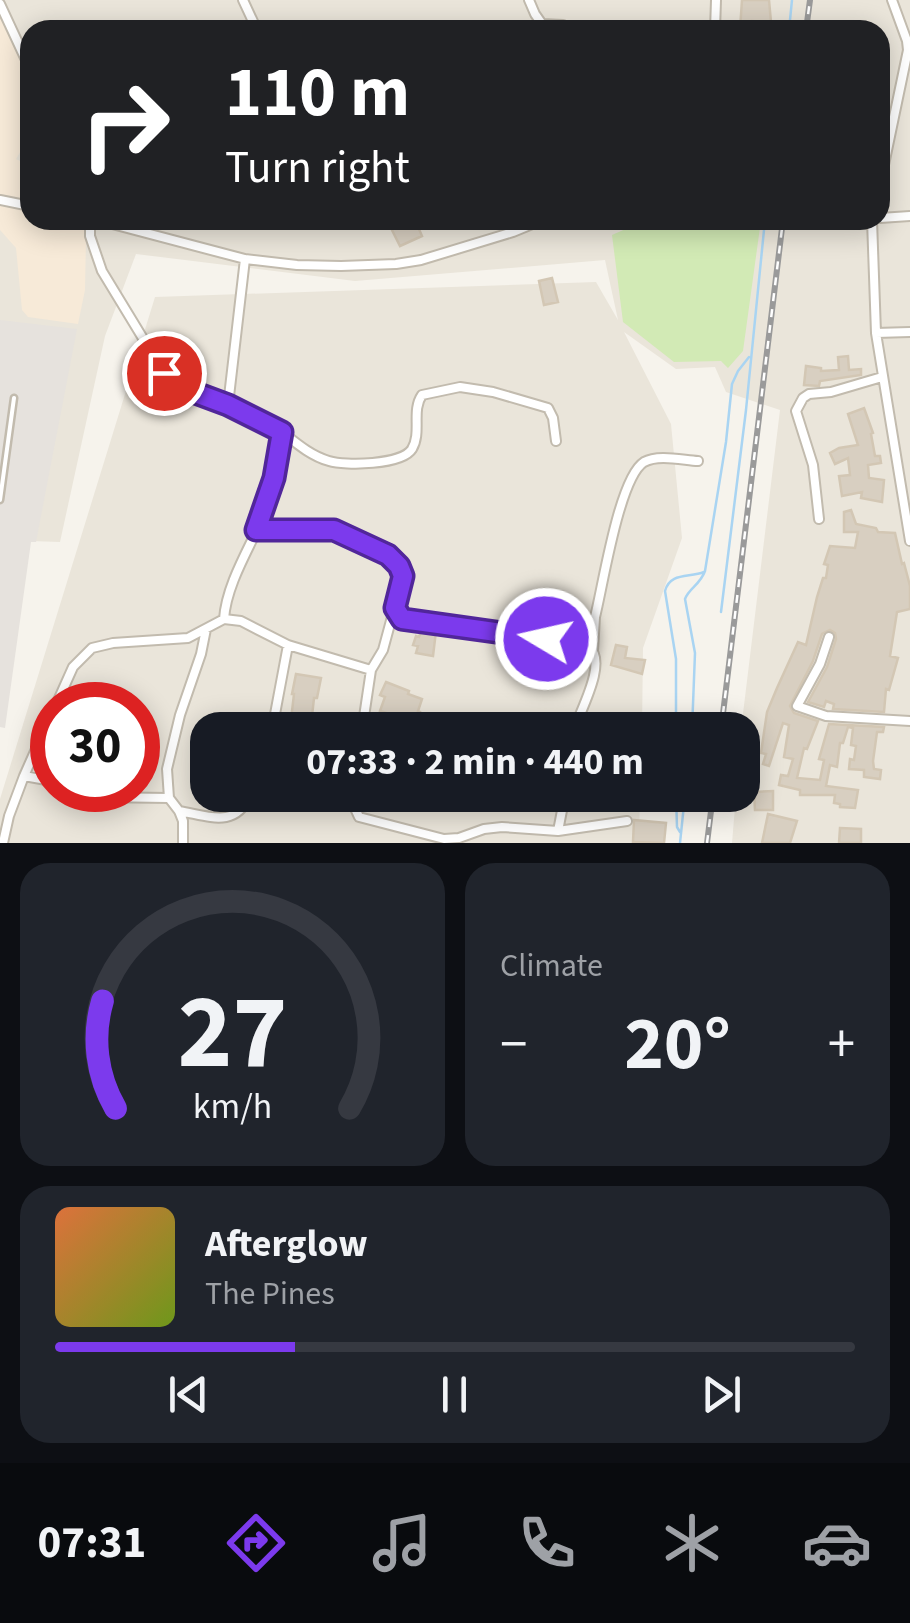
<!DOCTYPE html>
<html lang="en">
<head>
<meta charset="utf-8">
<style>
  :root { --surface:#171b24; --page:#20242c; --text:#f1f3f6; --muted:#9ea1a6; --line:#363941; --accent:#7c3aed }
  body { margin:0; font-family:"Source Sans 3",sans-serif; background:var(--page); color:var(--text); height:100vh; display:flex; flex-direction:column; font-size:38px; white-space:nowrap }
  * { box-sizing:border-box; margin:0 }
  p { font-size:32px; color:var(--muted) }
  .icon { flex:none; width:55px; height:55px; fill:none; stroke:currentColor; stroke-width:2; stroke-linecap:round; stroke-linejoin:round }
  .map { position:relative; height:843px; overflow:hidden }
  .sheet { display:flex; flex-direction:column; gap:20px; padding:20px; background:#0d0f14; flex:1 }
  .sheet>* { flex:none }
  .banner { position:absolute; left:20px; top:20px; width:870px; height:210px; border-radius:30px; box-shadow:0 5px 25px #0003; background:#202124; color:#fff; overflow:hidden }
  .speed { position:absolute; left:30px; top:682px; display:flex; gap:20px; font-size:50px; font-weight:700; text-align:center }
  .speed>* { display:grid; place-content:center; width:130px; height:130px; border-radius:50%; background:var(--surface); box-shadow:0 5px 25px #0003; line-height:1 }
  .speed .limit { border:15px solid #d22; background:#fff; color:#111 }
  .pin { position:absolute; display:grid; place-items:center; width:85px; height:85px; color:#fff; margin:-42px; border:5px solid #fff; border-radius:50%; box-shadow:0 2px 10px #0007 }
  .me { position:absolute; width:110px; margin:-55px; rotate:279deg; stroke-linejoin:round; filter:drop-shadow(0 0 8px #0008) }
  .turn { display:flex; align-items:center; gap:35px; height:210px; padding:0 40px; font-size:45px }
  .turn .icon { width:130px; height:130px; stroke-width:2.5 }
  .turn b { display:block; font-size:70px; line-height:85px }
  .big { font-size:75px; font-weight:700; line-height:1.1 }
  .sheet .tile { flex:1; display:flex; flex-direction:column; justify-content:center; gap:15px; min-width:0; padding:0 35px; border-radius:30px; background:var(--page) }
  .sheet .dial { align-items:center; gap:0 }
  .dial svg { height:260px; overflow:visible; fill:none; stroke:var(--line); stroke-width:7; stroke-linecap:round; text-anchor:middle }
  .dial text { fill:var(--text); stroke:none }
  .song { display:flex; align-items:center; gap:30px }
  .cover { width:120px; height:120px; border-radius:15px; background:linear-gradient(135deg,hsl(20 70% 55%),hsl(80 70% 35%)) }
  .played { height:10px; border-radius:5px; background:linear-gradient(90deg,var(--accent) 30%,var(--line) 30%) }
  .keys { display:flex; justify-content:space-around; direction:ltr }
  .heat { display:flex; justify-content:space-between; align-items:center; font-size:55px; direction:ltr }
  .sheet .tiles { flex:1; display:grid; gap:20px; grid-template-columns:1fr 1fr }
  .tile:last-child { grid-column:span 2 }
  .trip { position:absolute; left:190px; top:712px; width:570px; height:100px; border-radius:30px; background:var(--surface); box-shadow:0 5px 25px #0003; font-weight:700; line-height:100px; text-align:center }
  .tabs { display:flex; height:160px; justify-content:space-around; align-items:center; background:#090b0e; color:var(--muted) }
  .tabs .icon { width:70px; height:70px }
  .tabs .current { color:var(--accent) }
  .tabs b { font-size:45px; color:var(--text) }
  .map>svg:first-child { display:block }
  .residential { fill:#eae5da; fill-rule:evenodd }
  .commercial { fill:#f7ead8 }
  .industrial { fill:#e6e2dd }
  .green { fill:#d2eab5 }
  .lines { fill:none; stroke-linecap:round; stroke-linejoin:round }
  .stream { stroke:#a9d4f2; stroke-width:2.5 }
  .building { fill:#d8cfc1; stroke:#d3c7b4; stroke-width:2.5 }
  .service-casing { stroke:#c2bbae; stroke-width:9 }
  .minor-casing { stroke:#c2bbae; stroke-width:12 }
  .service { stroke:#fff; stroke-width:4 }
  .minor { stroke:#fff; stroke-width:8 }
  .rail-casing { stroke:#9a9a9a; stroke-width:6 }
  .rail { stroke:#fff; stroke-width:2.5; stroke-dasharray:8; stroke-linecap:butt }
  .route-casing { stroke:#51269a; stroke-width:25 }
  .route { stroke:#7c3aed; stroke-width:18 }
</style>
</head>
<body>
<div class="map">
<svg width="910" height="843" viewBox="0 0 910 843">
  <rect width="100%" height="100%" fill="#f6f3ec"/>
  <path class="residential" d="M0 0H910V843H732L736 795H742L741 730 780 410 726 392 715 367 676 369 624 332 671 424 682 538 643 648 642 730H208V795H640L639 843H0V799L155 297 596 282 618 320 605 260 355 281 136 254 105 336 60 542 0 540ZM30 30H880V220H30ZM52 705H138V790H52Z"/>
  <path class="commercial" d="M0 2 17 42 30 97V136L16 159 30 166V220H89L86 238 85 290 78 324 28 317 22 310 16 248 0 230Z"/>
  <path class="industrial" d="M0 320 77 329 36 542H31L5 728 0 727Z"/>
  <path class="green" d="M646 220H761L743 351 728 368 721 361 674 362 623 322 612 235Z"/>
  <g class="lines">
    <path class="stream" d="M789 30 792 0
      M721 612 746 410 765 220
      M676 730V659L665 591C670 572 689 578 704 572
      M692 730 695 653 685 599C689 588 700 585 705 571L726 442 732 384 738 371 749 357
      M676 795 677 827 680 832
      M680 843 685 795"/>
  </g>
  <path class="building" d="M742 0H769L771 22 752 21 751 30H740Z
    M407 220H415L422 236 400 246 391 228Z
    M552 278 558 302 544 305 539 281Z
    M848 356 849 370 861 369V375L820 381 819 386 804 385 806 366 821 368V371L839 370 838 357Z
    M864 408 873 433 871 434 875 456H880L881 463 868 465 869 478 884 480 882 502 861 498 862 492 842 496 839 476 850 475 848 458 835 464 830 453 839 448 858 445 848 414Z
    M851 510 856 524 876 528 878 532 895 533 902 564 904 563 910 586V609L897 612 890 656 898 658 889 690 886 689 884 712 833 709 834 704 826 701 824 707 808 702 827 667 836 639 835 633 830 630 822 634 813 661 790 706 794 713 818 721 807 749 804 748 797 778 820 780 824 760 819 759 829 724 884 727 883 732H877L873 761 874 769 881 770 880 779 864 777V770L849 769 850 759 854 760 856 746 851 745 853 728 848 727 843 743H840L837 767 830 765 826 786 858 790 855 808 840 807V804L834 803 835 795H800V790L779 785 781 775 788 776 793 759 784 757 789 725 783 723 769 766 763 764 766 754 761 753 767 712 777 688 798 642 806 645 817 597 823 578H826L828 565 824 564 830 546 855 548 858 532H844V512Z
    M427 630 436 631 433 656 416 653 418 646 413 645 416 636 419 637 421 632 427 633Z
    M616 645 627 647 625 658 645 660 642 674 611 665Z
    M296 674 321 678 317 698H314L311 725 298 723V720H291L294 694H292Z
    M386 682 409 691 408 694 422 699 418 711 420 712 418 718 422 720 419 727 407 722 405 730H386L390 714 380 711 385 697 380 695Z
    M773 791V810H755L754 792Z
    M768 814 797 821 790 843H762Z
    M634 820 666 823 664 843 633 842Z
    M840 828 861 829V843H839Z"/>
  <g class="lines">
    <defs>
      <path id="service" d="M0 500 14 398"/>
      <path id="minor" d="M243 0 257 30
        M529 0 535 14 542 24 563 25 568 30
        M0 4 26 60V72L30 76
        M715 30 716 0
        M880 184 908 50 907 41 892 0
        M0 200 30 206
        M880 218 910 216
        M90 220V236L102 271 164 373 185 389 228 405 282 432 274 478 257 530 334 529 388 555 399 566 403 576 383 650 371 670 362 730
        M97 220 245 259 297 265 341 266 396 264 421 260 513 232 542 220
        M872 220 876 333 910 541
        M876 333 910 332
        M228 405 245 259
        M282 432C296 443 311 456 329 461 345 466 402 465 412 449 422 432 411 411 422 395L460 387 493 392 548 408 553 418 556 441
        M819 519 813 465 796 411 803 398 809 394 831 392 882 377
        M257 530C244 557 226 589 224 619L241 621 288 645 371 670
        M395 608 403 619 546 639 587 623 595 617C603 586 619 478 644 462 658 454 682 460 698 461
        M829 637 820 664 797 706 826 716 910 721
        M549 640C561 641 580 640 589 647 608 662 580 711 574 730
        M593 651 595 617
        M56 705 73 667 92 648 113 643 188 638 224 619
        M575 726 597 730
        M272 730 288 645
        M623 730 652 727
        M24 776 52 713
        M77 790 94 797 169 798
        M354 795 353 804 359 817 444 839 459 838 484 829 502 827 558 831 627 821
        M179 811C209 816 235 829 250 795
        M558 831 565 795
        M3 843 9 816 24 776 52 781
        M183 843V821L179 811 169 798 167 769 180 715 201 654 206 629"/>
    </defs>
    <use href="#service" class="service-casing"/>
    <use href="#minor" class="minor-casing"/>
    <use href="#service" class="service"/>
    <use href="#minor" class="minor"/>
    <defs>
      <path id="rail" d="M806 30 810 0
        M721 730 783 220
        M707 843 713 795"/>
    </defs>
    <use href="#rail" class="rail-casing"/>
    <use href="#rail" class="rail"/>
  </g>
  <g class="lines">
    <defs>
      <path id="route" d="M164 373 185 389 228 405 282 432 274 478 256 530H334L388 555 399 566 403 576 395 608 402 619 546 639"/>
    </defs>
    <use href="#route" class="route-casing"/>
    <use href="#route" class="route"/>
  </g>
</svg>
<div class="speed"><div class="limit">30</div></div>
<div class="pin" style="left:164px;top:373px;background:#d93025"><svg class="icon" aria-label="arrive" viewBox="0 0 24 24"><path d="M6 21V4h12l-3 4 3 4H6"/></svg></div>
<svg class="me" style="left:546px;top:639px" viewBox="-20 -20 40 40"><circle r="17" fill="#7c3aed" stroke="#fff" stroke-width="3"/><path d="M0-11L8 9 0 5-8 9z" fill="#fff"/></svg>
<div class="trip">07:33 · 2 min · 440 m</div>
<div class="banner">
<div class="turn"><svg class="icon" aria-label="right" viewBox="0 0 24 24"><path d="M7 20v-9h11M14 6l5 5-5 5"/></svg><div><b>110 m</b>Turn right</div></div>
</div>
</div>
<section class="sheet">
<div class="tiles">
<div class="tile dial"><svg viewBox="0 0 100 80">
<path d="M14 69A42 42 0 1 1 86 69"/>
<path d="M14 69A42 42 0 0 1 10 36" stroke="#7c3aed"/>
<text x="50" y="56" font-size="32" font-weight="700">27</text>
<text x="50" y="72" font-size="11">km/h</text>
</svg></div>
<div class="tile"><p>Climate</p>
<div class="heat"><a>−</a><b class="big">20°</b><a>+</a></div>
</div>
<div class="tile">
<div class="song"><i class="cover"></i><div><b>Afterglow</b><p>The Pines</p></div></div>
<div class="played"></div>
<div class="keys"><svg class="icon" aria-label="previous" viewBox="0 0 24 24"><path d="M18 5L8 12l10 7zM5 5v14"/></svg><svg class="icon" aria-label="pause" viewBox="0 0 24 24"><path d="M8 5v14M16 5v14"/></svg><svg class="icon" aria-label="next" viewBox="0 0 24 24"><path d="M6 5l10 7-10 7zM19 5v14"/></svg></div>
</div>
</div>
</section>
<nav class="tabs">
<b>07:31</b>
<svg class="icon current" aria-label="directions" viewBox="0 0 24 24"><path d="M12 3l9 9-9 9-9-9zM9 14v-3h6M13 9l2 2-2 2"/></svg>
<svg class="icon" aria-label="music" viewBox="0 0 24 24"><path d="M9 18V5l10-2v13"/><circle cx="6" cy="18" r="3"/><circle cx="16" cy="16" r="3"/></svg>
<svg class="icon" aria-label="phone" viewBox="0 0 24 24"><path d="M5 4h4l2 5-3 2q2 4 5 5l2-3 5 2v4C11 20 4 13 5 4z"/></svg>
<svg class="icon" aria-label="climate" viewBox="0 0 24 24"><path d="M12 3v18M4 7l16 10M4 17L20 7"/></svg>
<svg class="icon" aria-label="car" viewBox="0 0 24 24"><path d="M5 17H2v-5l4-1 3-4h7l3 4 3 1v5h-3M9 17h6M6 11h13"/><circle cx="7" cy="17" r="2"/><circle cx="17" cy="17" r="2"/></svg>
</nav>
</body>
</html>
